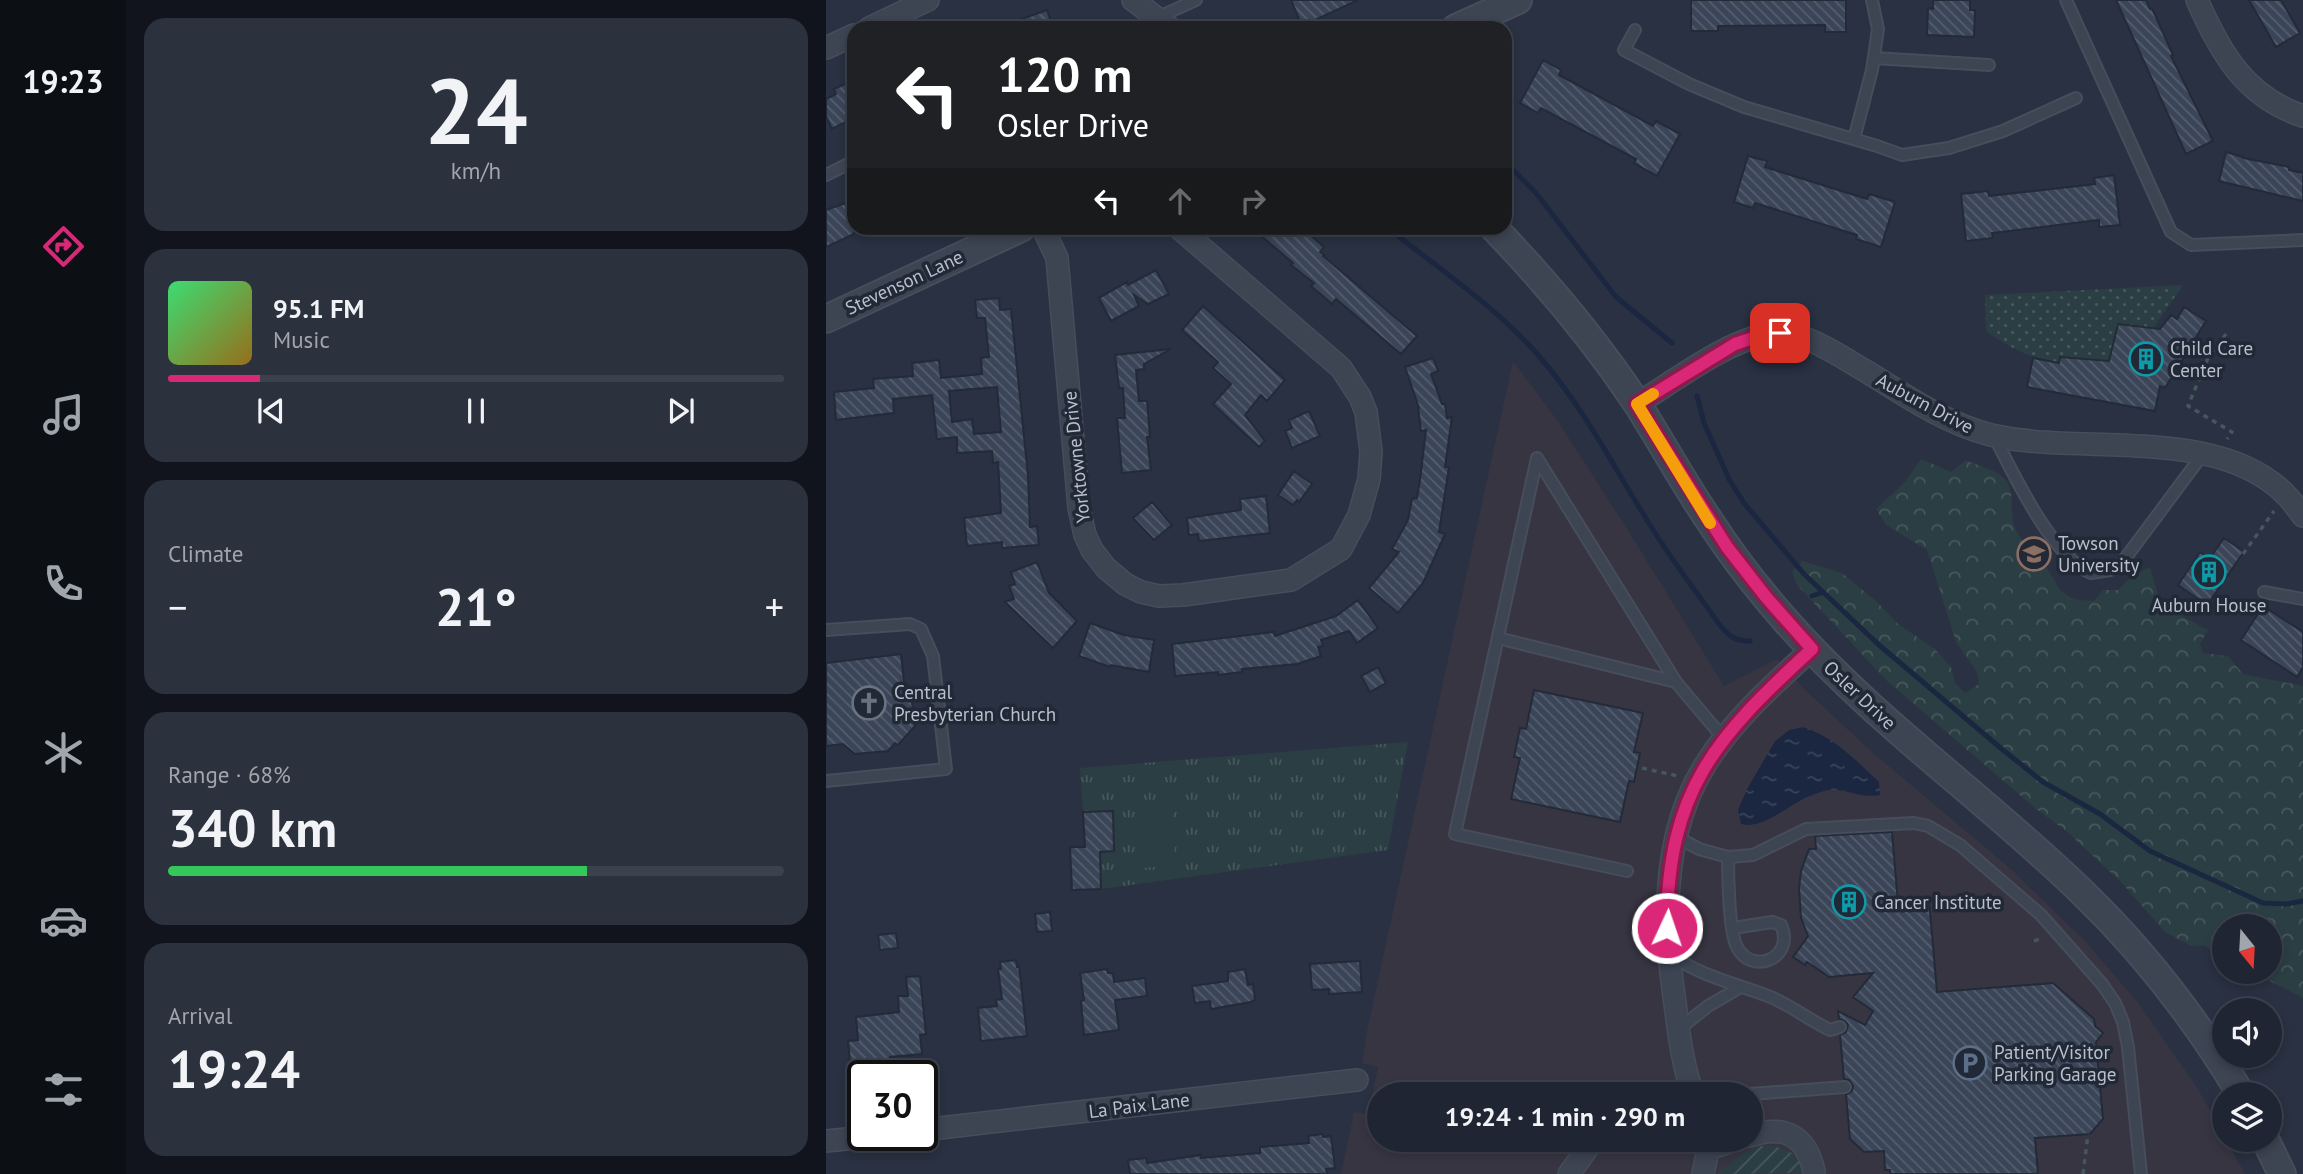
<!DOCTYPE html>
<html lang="en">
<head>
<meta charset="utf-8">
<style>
  :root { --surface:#1f2532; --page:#2c313e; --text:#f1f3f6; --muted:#a1a5ac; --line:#3c424d; --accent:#db2777 }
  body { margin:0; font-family:"PT Sans",sans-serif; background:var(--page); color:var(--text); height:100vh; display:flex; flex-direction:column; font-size:26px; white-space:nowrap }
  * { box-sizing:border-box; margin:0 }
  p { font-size:23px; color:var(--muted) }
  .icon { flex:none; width:38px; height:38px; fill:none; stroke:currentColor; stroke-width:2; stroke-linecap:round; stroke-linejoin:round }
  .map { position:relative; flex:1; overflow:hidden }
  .panel { display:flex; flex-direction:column; gap:18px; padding:18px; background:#11141c; width:700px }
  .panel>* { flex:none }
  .top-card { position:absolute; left:21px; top:21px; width:665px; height:214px; border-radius:21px; box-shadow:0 4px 10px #0003,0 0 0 2px var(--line); background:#202124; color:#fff; overflow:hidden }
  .needle { width:46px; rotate:162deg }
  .controls { position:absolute; left:1386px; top:914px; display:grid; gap:14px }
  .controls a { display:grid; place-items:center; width:70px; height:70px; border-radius:50%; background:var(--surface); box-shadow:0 4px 10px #0003,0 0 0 2px var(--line); font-size:35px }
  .speed { position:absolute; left:21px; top:1060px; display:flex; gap:14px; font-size:35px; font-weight:700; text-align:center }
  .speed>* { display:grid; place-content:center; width:91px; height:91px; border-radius:50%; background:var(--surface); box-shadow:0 4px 10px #0003,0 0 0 2px var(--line); line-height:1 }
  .speed .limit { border:4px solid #111; border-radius:10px; background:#fff; color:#111 }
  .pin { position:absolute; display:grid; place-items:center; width:60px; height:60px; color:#fff; margin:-30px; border-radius:14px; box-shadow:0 4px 10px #0006 }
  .me { position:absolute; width:77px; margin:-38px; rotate:3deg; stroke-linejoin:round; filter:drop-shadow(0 0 5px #0008) }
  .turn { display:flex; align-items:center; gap:24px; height:147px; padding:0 35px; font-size:32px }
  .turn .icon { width:91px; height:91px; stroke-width:2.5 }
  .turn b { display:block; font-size:49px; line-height:60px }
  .lanes { display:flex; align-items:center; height:66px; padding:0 35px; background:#0003; justify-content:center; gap:35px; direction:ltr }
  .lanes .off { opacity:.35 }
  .big { font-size:52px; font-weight:700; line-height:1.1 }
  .panel .tile { flex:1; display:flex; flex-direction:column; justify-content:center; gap:10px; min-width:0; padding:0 24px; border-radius:21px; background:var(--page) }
  .panel .dial { align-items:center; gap:0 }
  .dial b { font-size:91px; line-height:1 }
  .song { display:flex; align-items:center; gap:21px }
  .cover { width:84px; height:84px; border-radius:10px; background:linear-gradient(135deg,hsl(140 70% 55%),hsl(40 70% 35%)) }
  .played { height:7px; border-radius:4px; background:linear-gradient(90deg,var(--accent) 15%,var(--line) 15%) }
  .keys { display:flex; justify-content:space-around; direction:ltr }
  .heat { display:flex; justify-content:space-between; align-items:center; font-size:38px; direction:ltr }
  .charge { height:10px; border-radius:5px; background:linear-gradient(90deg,#34c759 68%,var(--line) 0) }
  .trip { position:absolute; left:541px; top:1082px; width:396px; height:70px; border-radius:35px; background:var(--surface); box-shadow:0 4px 10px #0003,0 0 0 2px var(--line); font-weight:700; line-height:70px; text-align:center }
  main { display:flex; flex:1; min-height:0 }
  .tabs { display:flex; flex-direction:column; width:126px; justify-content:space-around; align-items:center; background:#0c0f14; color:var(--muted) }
  .tabs .icon { width:49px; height:49px }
  .tabs .selected { color:var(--accent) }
  .tabs b { font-size:32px; color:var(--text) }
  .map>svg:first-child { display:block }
  .medical { fill:#383543; fill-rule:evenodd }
  .grass { fill:url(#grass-tufts) }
  .forest { fill:url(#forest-crowns) }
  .park { fill:url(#park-dots) }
  .garden { fill:url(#garden-furrows) }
  .pitch { fill:#2b3e43 }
  .water { fill:url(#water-ripples) }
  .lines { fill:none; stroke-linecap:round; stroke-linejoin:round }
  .stream { stroke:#1b2740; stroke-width:5 }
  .building { fill:url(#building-back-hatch); stroke:#232b39; stroke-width:2; fill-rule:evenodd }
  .service-casing { stroke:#464d5b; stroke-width:14 }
  .minor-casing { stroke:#464d5b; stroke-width:24 }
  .tertiary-casing { stroke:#464d5b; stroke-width:30 }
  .path { stroke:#44575b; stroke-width:3.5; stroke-dasharray:5 5; stroke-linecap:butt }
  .service { stroke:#3d4452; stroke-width:10 }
  .minor { stroke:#3d4452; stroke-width:21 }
  .tertiary { stroke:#3d4452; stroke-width:26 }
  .route-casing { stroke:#8e194d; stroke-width:18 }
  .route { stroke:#db2777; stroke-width:12 }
  .slow { stroke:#f59e0b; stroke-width:12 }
  .labels { text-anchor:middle; stroke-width:7; stroke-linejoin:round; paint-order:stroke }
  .street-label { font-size:19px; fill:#babfcc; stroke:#212937 }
  .poi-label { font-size:19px; fill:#babfcc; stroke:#212937; text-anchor:start }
</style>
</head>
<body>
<main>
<nav class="tabs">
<b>19:23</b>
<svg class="icon selected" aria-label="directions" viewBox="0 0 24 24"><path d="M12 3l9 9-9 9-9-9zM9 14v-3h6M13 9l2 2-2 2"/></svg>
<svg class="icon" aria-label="music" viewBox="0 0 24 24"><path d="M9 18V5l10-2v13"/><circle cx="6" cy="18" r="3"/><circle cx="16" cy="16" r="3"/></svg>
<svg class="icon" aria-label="phone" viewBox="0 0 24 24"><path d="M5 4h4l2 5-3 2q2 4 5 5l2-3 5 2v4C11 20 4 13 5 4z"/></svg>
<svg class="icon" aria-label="climate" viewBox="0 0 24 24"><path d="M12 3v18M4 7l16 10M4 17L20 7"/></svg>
<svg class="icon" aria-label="car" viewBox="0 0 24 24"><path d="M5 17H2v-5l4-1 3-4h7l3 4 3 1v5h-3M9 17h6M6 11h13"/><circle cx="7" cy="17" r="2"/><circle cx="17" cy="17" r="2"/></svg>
<svg class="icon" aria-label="filters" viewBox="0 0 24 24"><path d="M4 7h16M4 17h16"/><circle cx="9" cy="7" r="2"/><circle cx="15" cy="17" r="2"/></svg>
</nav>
<section class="panel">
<div class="tile dial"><b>24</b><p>km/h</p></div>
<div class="tile">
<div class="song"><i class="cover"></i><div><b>95.1 FM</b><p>Music</p></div></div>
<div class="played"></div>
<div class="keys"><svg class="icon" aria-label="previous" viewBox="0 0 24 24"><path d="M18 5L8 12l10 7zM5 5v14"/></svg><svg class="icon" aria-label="pause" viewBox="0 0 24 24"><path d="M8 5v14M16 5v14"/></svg><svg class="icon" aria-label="next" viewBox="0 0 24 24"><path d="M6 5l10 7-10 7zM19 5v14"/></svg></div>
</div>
<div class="tile"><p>Climate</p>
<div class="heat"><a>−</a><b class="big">21°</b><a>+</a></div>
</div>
<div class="tile"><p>Range · 68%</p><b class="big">340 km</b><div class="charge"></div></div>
<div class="tile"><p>Arrival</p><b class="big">19:24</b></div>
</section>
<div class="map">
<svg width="1477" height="1174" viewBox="0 0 1477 1174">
  <defs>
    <pattern id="grass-tufts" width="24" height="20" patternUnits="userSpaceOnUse" patternTransform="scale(1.75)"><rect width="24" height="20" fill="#2b3e43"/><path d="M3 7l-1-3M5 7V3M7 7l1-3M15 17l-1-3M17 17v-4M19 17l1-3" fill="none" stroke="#48585d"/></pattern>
    <pattern id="forest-crowns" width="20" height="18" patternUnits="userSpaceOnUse" patternTransform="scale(1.75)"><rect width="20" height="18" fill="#2b3e43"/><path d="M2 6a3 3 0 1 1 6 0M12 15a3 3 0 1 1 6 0" fill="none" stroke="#48585d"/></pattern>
    <pattern id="park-dots" width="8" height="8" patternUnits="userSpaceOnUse" patternTransform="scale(1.75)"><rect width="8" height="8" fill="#2b3e43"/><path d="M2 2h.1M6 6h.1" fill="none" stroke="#48585d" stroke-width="1.8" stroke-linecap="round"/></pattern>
    <pattern id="garden-furrows" width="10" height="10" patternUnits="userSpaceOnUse" patternTransform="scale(1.75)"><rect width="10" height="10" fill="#2b3e43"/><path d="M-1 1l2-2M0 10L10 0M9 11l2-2" fill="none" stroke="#48585d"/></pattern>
    <pattern id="water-ripples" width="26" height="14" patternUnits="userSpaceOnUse" patternTransform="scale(1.75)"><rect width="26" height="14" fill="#1b2740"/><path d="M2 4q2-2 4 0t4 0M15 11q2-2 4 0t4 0" fill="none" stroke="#3a455a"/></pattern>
    <pattern id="building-back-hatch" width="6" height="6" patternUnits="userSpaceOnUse" patternTransform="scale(1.75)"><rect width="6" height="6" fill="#3b4558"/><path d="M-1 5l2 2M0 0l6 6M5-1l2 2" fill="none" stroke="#555e6f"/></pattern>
  </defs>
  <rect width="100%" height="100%" fill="#293142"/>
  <path class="medical" d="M687 361 733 423 803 532 898 686 951 659 975 686 1046 752 1186 870 1260 942 1313 1004 1372 1089 1419 1174H515L528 1112 542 1114 552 1067 536 1063 541 1031ZM553 1094H924V1139H553Z"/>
  <path class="grass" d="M582 742 562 850 275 889 274 852 288 851 287 812H257L254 768Z"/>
  <path class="forest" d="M1095 459 1125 472 1140 460C1151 466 1170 469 1178 478 1190 491 1183 509 1188 525 1195 545 1215 557 1226 576 1230 582 1232 589 1238 593 1248 601 1257 600 1268 601L1277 590H1292L1307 575 1324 567 1333 598 1352 614 1382 630 1374 644 1377 653 1402 656 1417 674 1477 686V998L1424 971H1444V926H1398V959L1378 945 1365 946 1339 932 1295 882 1239 830 1210 809 1061 681 971 585 966 571 977 561 1016 573 1051 602 1072 624 1109 649 1125 667 1129 683 1139 693 1153 684 1151 672 1130 642 1101 550 1060 525 1050 509 1079 482Z"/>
  <path class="park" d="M1357 285 1327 329 1292 324 1283 361 1234 357 1233 363C1202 357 1185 349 1160 331L1159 295Z"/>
  <path class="garden" d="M934 1146 951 1147 973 1156 977 1173 892 1174 916 1154Z"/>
  <path class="pitch" d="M347 809 349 864 318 868 314 811Z"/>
  <path class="water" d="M977 727C1008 737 1030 760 1053 782L1054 795C1038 798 1026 792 1011 790 1003 789 992 793 984 796 963 804 938 830 915 824L912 810 921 789 949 741 963 730Z"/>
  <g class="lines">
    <path class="stream" d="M679 162 710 193 790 297 846 343
      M562 228C613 269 669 306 712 355 758 407 789 470 826 528 846 561 871 592 893 624 903 636 908 641 924 641
      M871 396 878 423 904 481 918 503 978 574 1053 645 1177 750 1217 782 1274 814 1324 851 1437 903 1460 904 1477 901
      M986 596 997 592"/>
  </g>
  <path class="building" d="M465 0H532L476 26Z
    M865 0H1020V32H999V25L892 26V31H865Z
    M1107 0H1144V10H1149L1148 37 1101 35 1102 8 1107 9Z
    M1290 0H1320L1324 9 1326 8 1347 55 1345 56 1387 141 1360 154Z
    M1423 0H1455L1474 33 1450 47Z
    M221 10 227 28H180L179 25Z
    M717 60 735 70 733 75 827 126 830 121 854 134 831 176 808 163 810 159 715 108 712 113 694 103Z
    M21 83 24 89 28 88V118L6 129 0 116V99L10 94 8 89Z
    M1400 152 1417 157V158L1463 167V170L1477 173V201L1393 181Z
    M922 156 941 161 939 167 1041 199 1043 194 1069 202 1055 247 1030 239 1031 235 929 203 927 208 908 202Z
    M1288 175 1294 225 1273 227V220L1166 233 1167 238 1140 241 1135 194 1162 191 1163 196 1269 184 1268 178Z
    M28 200V234L0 247V210Z
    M426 228H476L498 247 494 252 498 255 497 256 591 336 575 354 510 299 506 304 485 286 488 283 465 265 467 263Z
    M330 270 343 294 322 304 308 295 313 306 285 321 273 298 301 282 302 285Z
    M173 298 174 310 185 309 202 476 204 527 211 526 213 545 176 548V542L141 546 138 518 175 513 172 462 167 463 166 451 131 453V437L111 439 106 395 67 399 68 413 10 420 8 392 48 388 47 379 87 376 86 363 113 360 115 378 156 374 155 358 163 357 159 318H151L149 300ZM171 387 175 432 148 434 146 419 126 422 123 391Z
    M377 306 459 380 441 401 435 395 419 415 439 441 433 447 387 404 405 384 387 368 392 362 356 330Z
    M1358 307 1380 321 1339 388 1334 386 1329 411 1201 387 1207 358 1233 363 1234 357 1283 361 1292 324 1334 329 1345 315 1351 319Z
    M345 349 318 364V369L310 370 313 401H321L324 437H321L325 470 296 473 291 418H299L297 388H293L289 355Z
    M607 358 612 371 605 374 616 404H619L621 418 626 417 619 467H623L613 532 619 534 597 583 572 613 543 588 573 552 566 549 582 520 586 499 591 498 594 480 600 430 595 431 592 408H593L579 367Z
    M483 411 494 436 466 448 459 431 466 428 463 420Z
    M468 471 486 484 473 502 471 500 467 505 452 495Z
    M440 496 444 533 373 541 372 534 363 535 361 518 415 510 414 499Z
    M326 502 346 525 328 540 307 518Z
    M1398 538 1417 551V553L1381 605 1352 585 1374 552 1384 558Z
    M211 562 223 593 251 621 227 648 179 602 188 599 183 586 189 584 185 572Z
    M532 600 552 628 531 643 523 631 495 640 497 646 492 647 495 656 471 664 416 669V672L392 675V672L349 676 346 644 448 632 449 636 510 616Z
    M1437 606 1477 632V667L1471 677 1415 640Z
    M264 623 298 635 328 640 323 672 285 665 284 667 253 656Z
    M75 654 78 682 84 686 89 726 72 745 69 743 62 751 29 754 17 744 0 746V663Z
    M552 667 560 683 544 692 535 676Z
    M708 690 817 713 808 752 814 753 808 782 803 781 794 822 685 799 694 758 688 757 694 728 700 729Z
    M287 811 288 851 274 852 275 889 246 890 244 847H259L257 812Z
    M1066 832 1072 903 1103 900 1111 992 1227 983 1268 1019 1269 1026 1277 1033 1270 1042 1277 1119 1264 1134 1209 1138 1212 1174H1064V1170H1059L1058 1151 1038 1152 1024 1139 1020 1095 1026 1091 1027 1086 1023 1080 1018 1079 1014 1035 1020 1032 1022 1025 1019 1021 1013 1019 1012 1011 1039 1025 1047 1011 1027 997 1047 973 1003 977 981 962 979 965 967 957 982 936 975 918 973 888 975 871 983 849H990L989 836Z
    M224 912 226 931 211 932 209 914Z
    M70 933 72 948 54 950 52 935Z
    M190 960 191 967 193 966 201 1036 155 1041 152 1008 171 1006 170 1000 176 999 172 969H175L174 962Z
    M534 961 536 992 503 994V989L486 990 484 964Z
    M281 969 282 973H287L288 982 319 978 321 996 289 1000 293 1030 258 1035 255 1001 258 1000 254 973Z
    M419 969 422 985 427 984 429 1000 425 1002 385 1009 384 1001 369 1003 366 986 402 981V972Z
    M94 976 100 1034 94 1035 96 1054 64 1057V1062L49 1064 48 1060 24 1061 22 1041 32 1040 30 1017 73 1012 72 996H82L80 977Z
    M496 1134 497 1137 505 1136 509 1168 500 1169 501 1174H304L302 1160 320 1158 321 1163 375 1155V1158L434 1153V1147L483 1143 482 1136Z"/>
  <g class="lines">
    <defs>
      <path id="service" d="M1240 0 1345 232 1365 245 1477 240
        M309 28 370 0
        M809 30 798 50 863 84 918 107 1051 146 1076 155 1123 148 1177 131 1250 98
        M1048 58 1163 65
        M1028 139 1046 70 1052 29 1046 0
        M0 175 28 161
        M1168 436C1187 473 1226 557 1265 573L1284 570 1295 564 1377 454
        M711 458 629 834 801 871
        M711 458 850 682
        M1438 592 1477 599
        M0 630 84 624 95 629 107 656 120 769 0 781
        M672 638 850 682 898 739
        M851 837 873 849 902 857 927 855 980 829 1088 823 1102 826 1134 845 1215 915 1276 984 1289 1003 1297 1022 1302 1047 1315 1174
        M902 857C902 877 903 928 910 945 924 977 970 959 955 925L946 922 907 928
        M843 954C877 977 905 982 942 996 963 1004 983 1020 1004 1030L1014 1027
        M853 1029 882 1006 913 988
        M924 1094 1019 1087"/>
      <path id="minor" d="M307 0 344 28
        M1371 0C1394 52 1419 97 1477 116
        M43 28 102 0
        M0 48 28 35
        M217 228 231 258 253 508 259 535 266 550 280 568 299 584 315 592 333 596 357 595 465 580 515 549 533 515 543 479 545 451 540 412 534 397 515 368 353 228
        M811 404C849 381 907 335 952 333 981 332 1018 359 1043 373 1081 397 1121 424 1165 435 1254 456 1392 424 1461 496 1467 502 1472 510 1477 516
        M867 1094C855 1061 852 1024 847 989 837 915 838 828 881 762 909 718 948 684 986 649
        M96 1130 531 1080
        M924 1136C950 1127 973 1130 984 1158 986 1164 988 1168 988 1174
        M0 1141 49 1136
        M743 1174 768 1139
        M877 1174 882 1149 913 1139"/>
      <path id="tertiary" d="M630 28 692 0
        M668 228C720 282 768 339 810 402 835 441 857 482 883 520 906 556 932 589 960 621 1050 723 1162 800 1258 894 1319 953 1371 1021 1415 1094
        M0 319 195 228
        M1439 1139 1456 1174"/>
    </defs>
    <use href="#service" class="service-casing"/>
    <use href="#minor" class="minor-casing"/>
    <use href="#tertiary" class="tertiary-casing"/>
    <path class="path" d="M1400 334 1382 358 1362 406 1406 432 1401 439
      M1417 554 1448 511
      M816 768 852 776
      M1208 941 1217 938
      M1257 1174 1262 1134"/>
    <use href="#service" class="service"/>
    <use href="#minor" class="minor"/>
    <use href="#tertiary" class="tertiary"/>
  </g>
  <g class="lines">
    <defs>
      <path id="route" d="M841 928C841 790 890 737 986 649L940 597 901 547 811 404 909 344 936 335 954 333"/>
    </defs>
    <use href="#route" class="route-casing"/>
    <use href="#route" class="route"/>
    <path class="slow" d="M827 394 811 404 884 523"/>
  </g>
  <defs>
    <symbol id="building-ring" viewBox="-11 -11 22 22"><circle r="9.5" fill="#212937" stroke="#0f9aa8" stroke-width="1.5"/><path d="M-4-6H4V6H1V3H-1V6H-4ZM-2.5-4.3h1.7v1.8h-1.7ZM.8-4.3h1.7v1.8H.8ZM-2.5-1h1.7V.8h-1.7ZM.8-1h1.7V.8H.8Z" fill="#0f9aa8"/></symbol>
    <symbol id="university-ring" viewBox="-11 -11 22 22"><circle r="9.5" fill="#212937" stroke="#8d6e63" stroke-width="1.5"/><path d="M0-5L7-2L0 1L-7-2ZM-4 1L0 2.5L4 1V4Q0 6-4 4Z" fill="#8d6e63"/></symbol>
    <symbol id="church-ring" viewBox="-11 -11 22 22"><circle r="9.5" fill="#212937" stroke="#6b7280" stroke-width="1.5"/><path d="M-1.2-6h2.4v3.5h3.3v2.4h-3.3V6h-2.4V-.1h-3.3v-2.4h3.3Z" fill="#6b7280"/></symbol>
    <symbol id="parking-ring" viewBox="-11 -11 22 22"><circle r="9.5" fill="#212937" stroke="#5c6f8a" stroke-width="1.5"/><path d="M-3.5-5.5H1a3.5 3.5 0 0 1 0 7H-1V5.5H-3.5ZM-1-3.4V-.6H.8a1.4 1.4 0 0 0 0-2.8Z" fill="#5c6f8a"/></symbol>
  </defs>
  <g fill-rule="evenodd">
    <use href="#building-ring" x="1301" y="340" width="38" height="38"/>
    <use href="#university-ring" x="1189" y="535" width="38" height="38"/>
    <use href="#building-ring" x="1364" y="553" width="38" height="38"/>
    <use href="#church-ring" x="24" y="684" width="38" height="38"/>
    <use href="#building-ring" x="1004" y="883" width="38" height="38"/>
    <use href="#parking-ring" x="1125" y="1044" width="38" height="38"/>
  </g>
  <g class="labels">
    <g class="street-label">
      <text transform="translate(78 282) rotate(-25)" y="7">Stevenson Lane</text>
      <text transform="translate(1099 403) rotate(28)" y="7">Auburn Drive</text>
      <text transform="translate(250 457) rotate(-96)" y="7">Yorktowne Drive</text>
      <text transform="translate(1034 695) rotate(43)" y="7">Osler Drive</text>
      <text transform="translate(313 1105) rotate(-7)" y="7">La Paix Lane</text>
    </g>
    <g class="poi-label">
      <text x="1344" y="355">Child Care<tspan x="1344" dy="22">Center</tspan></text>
      <text x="1232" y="550">Towson<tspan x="1232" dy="22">University</tspan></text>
      <text x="1383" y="612" text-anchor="middle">Auburn House</text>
      <text x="68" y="699">Central<tspan x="68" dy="22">Presbyterian Church</tspan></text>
      <text x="1048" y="909">Cancer Institute</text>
      <text x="1168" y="1059">Patient/Visitor<tspan x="1168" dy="22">Parking Garage</tspan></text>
    </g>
  </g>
</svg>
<div class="controls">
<a><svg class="needle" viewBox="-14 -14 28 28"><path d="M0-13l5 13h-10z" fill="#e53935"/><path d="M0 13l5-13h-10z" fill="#a1a5ac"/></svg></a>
<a><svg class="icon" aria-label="sound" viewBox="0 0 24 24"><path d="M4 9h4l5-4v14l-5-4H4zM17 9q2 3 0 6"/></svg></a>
<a><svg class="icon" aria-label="layers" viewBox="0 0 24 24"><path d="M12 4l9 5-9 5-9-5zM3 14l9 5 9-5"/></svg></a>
</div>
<div class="speed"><div class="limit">30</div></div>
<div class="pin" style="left:954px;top:333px;background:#d93025"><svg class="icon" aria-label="arrive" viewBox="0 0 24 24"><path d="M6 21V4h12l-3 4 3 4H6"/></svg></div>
<svg class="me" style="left:841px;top:928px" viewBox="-20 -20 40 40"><circle r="17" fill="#db2777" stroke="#fff" stroke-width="3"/><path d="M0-11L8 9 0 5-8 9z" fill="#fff"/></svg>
<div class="trip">19:24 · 1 min · 290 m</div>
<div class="top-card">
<div class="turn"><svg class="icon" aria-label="left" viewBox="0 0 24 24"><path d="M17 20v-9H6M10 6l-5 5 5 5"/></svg><div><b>120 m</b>Osler Drive</div></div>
<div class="lanes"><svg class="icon" aria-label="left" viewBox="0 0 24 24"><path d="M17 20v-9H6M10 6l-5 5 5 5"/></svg><svg class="icon off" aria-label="ahead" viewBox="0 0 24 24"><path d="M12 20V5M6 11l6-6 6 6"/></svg><svg class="icon off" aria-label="right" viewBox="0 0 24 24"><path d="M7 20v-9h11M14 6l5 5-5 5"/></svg></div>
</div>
</div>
</main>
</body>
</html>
